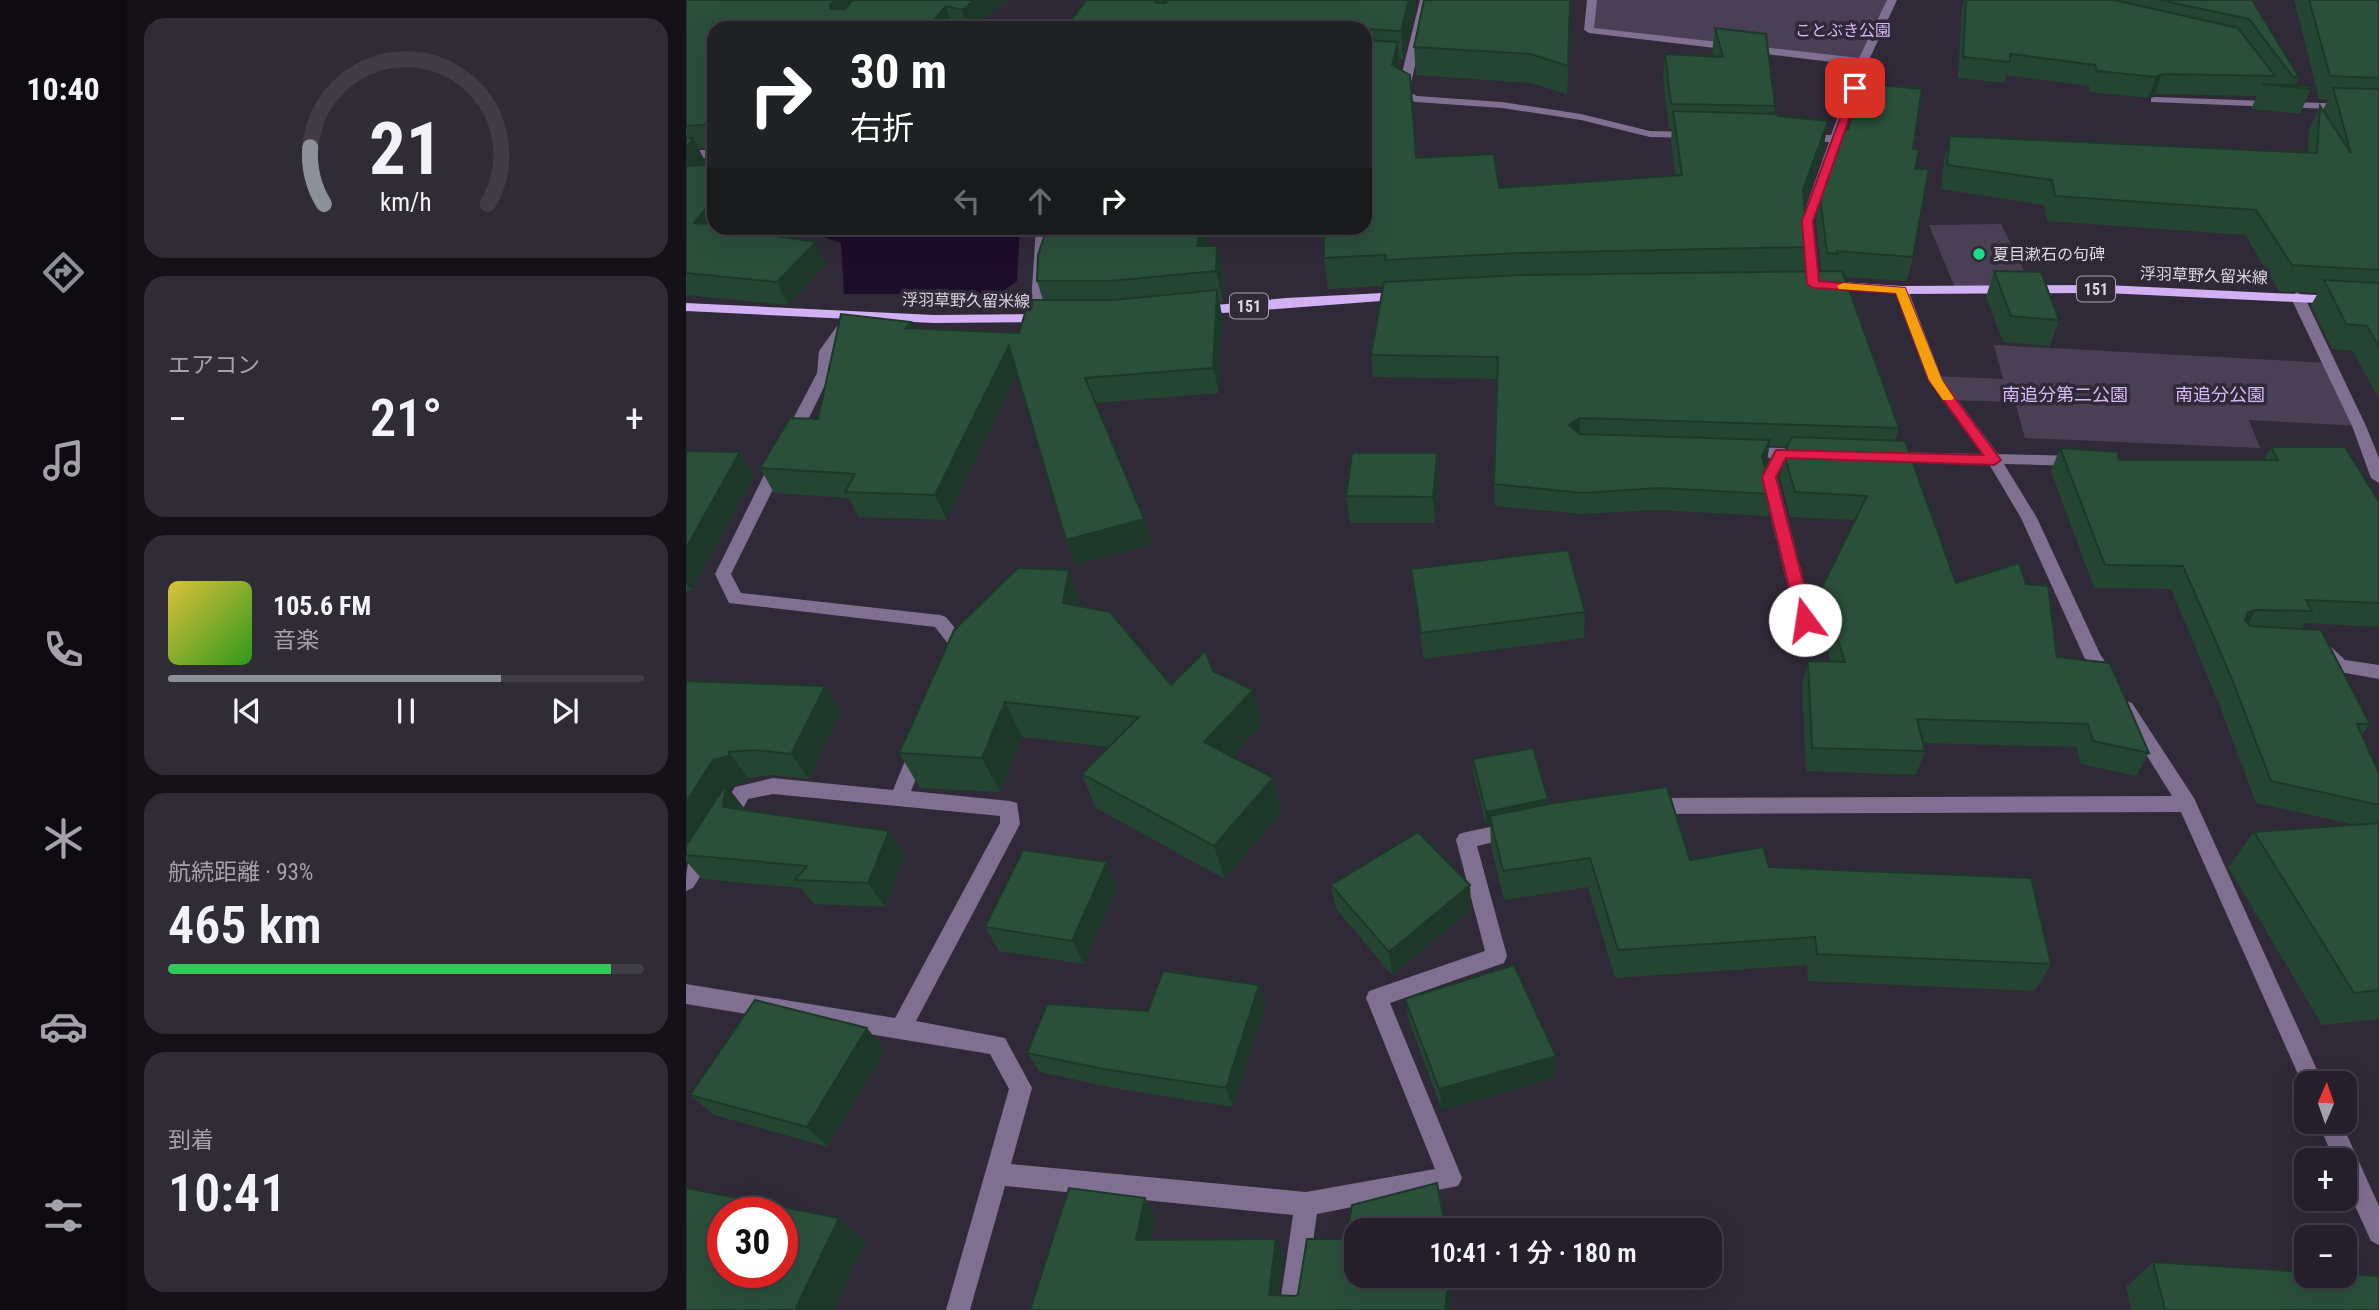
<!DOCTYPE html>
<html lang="ja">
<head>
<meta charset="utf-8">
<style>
  :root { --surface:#241f2a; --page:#302c36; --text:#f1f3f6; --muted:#a3a2a8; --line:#413d47; --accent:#8c9099 }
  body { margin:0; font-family:"Roboto Condensed","Noto Sans JP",sans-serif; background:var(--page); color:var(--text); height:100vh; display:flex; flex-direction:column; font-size:26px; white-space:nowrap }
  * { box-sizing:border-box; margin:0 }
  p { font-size:23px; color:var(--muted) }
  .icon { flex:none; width:38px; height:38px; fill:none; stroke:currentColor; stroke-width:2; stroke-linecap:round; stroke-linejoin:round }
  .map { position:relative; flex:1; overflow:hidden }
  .panel { display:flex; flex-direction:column; gap:18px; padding:18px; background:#141117; width:560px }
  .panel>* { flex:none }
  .banner { position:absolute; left:21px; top:21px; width:665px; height:214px; border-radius:21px; box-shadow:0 7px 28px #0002,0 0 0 2px var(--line); background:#202124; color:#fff; overflow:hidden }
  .needle { width:46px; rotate:2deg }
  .tools { position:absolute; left:1608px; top:1071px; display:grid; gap:14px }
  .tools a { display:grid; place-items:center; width:63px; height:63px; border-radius:14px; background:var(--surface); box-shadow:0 7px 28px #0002,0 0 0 2px var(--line); font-size:35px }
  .speed { position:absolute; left:21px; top:1197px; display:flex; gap:14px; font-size:35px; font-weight:700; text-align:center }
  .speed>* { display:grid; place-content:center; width:91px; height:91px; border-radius:50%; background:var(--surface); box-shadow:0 7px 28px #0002,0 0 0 2px var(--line); line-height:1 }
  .speed .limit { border:10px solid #d22; background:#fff; color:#111 }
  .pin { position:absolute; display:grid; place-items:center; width:60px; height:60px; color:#fff; margin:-30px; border-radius:14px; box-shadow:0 4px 10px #0006 }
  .me { position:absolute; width:77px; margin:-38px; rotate:346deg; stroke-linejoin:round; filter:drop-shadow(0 0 5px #0008) }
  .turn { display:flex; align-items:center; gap:24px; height:147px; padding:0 28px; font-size:32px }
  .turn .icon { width:91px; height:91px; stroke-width:2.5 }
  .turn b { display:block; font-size:49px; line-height:60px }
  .lanes { display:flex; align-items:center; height:66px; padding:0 28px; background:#0003; justify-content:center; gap:35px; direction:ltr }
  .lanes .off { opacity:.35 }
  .big { font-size:52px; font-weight:600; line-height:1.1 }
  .panel .widget { flex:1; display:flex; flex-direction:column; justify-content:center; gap:10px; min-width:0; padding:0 24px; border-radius:21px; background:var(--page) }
  .panel .dial { align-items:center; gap:0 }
  .dial svg { height:182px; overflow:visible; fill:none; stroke:var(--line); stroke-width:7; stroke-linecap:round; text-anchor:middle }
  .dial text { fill:var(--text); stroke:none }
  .song { display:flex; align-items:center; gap:21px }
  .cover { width:84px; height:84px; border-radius:10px; background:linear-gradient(135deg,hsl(50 70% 55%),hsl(110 70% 35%)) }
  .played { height:7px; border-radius:4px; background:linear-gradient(90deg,var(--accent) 70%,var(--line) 70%) }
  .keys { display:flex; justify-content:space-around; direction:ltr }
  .heat { display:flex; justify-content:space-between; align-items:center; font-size:38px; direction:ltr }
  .charge { height:10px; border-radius:5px; background:linear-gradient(90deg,#34c759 93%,var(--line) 0) }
  .trip { position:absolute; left:658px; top:1218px; width:378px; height:70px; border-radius:21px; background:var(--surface); box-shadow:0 7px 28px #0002,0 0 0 2px var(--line); font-weight:600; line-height:70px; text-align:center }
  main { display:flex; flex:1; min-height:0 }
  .tabs { display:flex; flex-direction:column; width:126px; justify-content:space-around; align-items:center; background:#0e0c11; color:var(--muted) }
  .tabs .icon { width:49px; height:49px }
  .tabs .current { color:var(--accent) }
  .tabs b { font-size:32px; color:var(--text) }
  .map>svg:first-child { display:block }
  .green { fill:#4a4055 }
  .water { fill:#1c0d2a }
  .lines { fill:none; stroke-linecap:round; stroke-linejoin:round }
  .minor { fill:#7f6f90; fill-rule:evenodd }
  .major { fill:#d2b0f4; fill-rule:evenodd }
  .wall { fill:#244532 }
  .shaded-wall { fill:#1d3829 }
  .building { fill:#2a503a; stroke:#1d3829; stroke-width:2; fill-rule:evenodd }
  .route { fill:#e11d48; stroke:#92132f; stroke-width:2 }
  .slow { fill:#f59e0b }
  .poi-dot { fill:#1dd988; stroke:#302938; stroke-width:2.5 }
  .labels { text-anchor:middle; stroke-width:7; stroke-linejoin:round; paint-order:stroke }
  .far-park-label { font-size:16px; fill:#d6b9f5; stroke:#302938 }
  .far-poi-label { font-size:16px; fill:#dbd7e0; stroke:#302938; text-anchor:start }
  .far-street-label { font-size:16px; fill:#dbd7e0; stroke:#302938 }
  .shield { fill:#302938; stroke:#a8a3ae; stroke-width:2 }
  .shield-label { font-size:16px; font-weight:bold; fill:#dbd7e0 }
  .park-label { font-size:18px; fill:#d6b9f5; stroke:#302938 }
</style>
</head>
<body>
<main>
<nav class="tabs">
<b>10:40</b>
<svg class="icon current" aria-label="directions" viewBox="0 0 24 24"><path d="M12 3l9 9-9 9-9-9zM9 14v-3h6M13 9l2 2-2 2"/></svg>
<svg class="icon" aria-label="music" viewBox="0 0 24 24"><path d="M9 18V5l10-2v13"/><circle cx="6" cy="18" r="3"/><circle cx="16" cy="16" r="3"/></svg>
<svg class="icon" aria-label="phone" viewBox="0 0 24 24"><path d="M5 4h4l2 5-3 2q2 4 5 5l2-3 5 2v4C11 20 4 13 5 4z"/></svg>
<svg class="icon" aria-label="climate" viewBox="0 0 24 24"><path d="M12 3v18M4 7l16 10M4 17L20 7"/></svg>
<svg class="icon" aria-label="car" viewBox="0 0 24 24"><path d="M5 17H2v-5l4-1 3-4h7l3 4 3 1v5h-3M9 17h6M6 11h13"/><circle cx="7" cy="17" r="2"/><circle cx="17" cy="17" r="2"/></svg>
<svg class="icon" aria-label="filters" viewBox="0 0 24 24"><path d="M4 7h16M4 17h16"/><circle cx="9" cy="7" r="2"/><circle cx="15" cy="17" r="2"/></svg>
</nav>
<section class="panel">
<div class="widget dial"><svg viewBox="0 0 100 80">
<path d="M14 69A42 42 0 1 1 86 69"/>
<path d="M14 69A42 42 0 0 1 8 44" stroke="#8c9099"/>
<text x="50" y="56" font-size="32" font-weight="700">21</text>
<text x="50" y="72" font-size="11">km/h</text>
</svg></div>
<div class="widget"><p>エアコン</p>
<div class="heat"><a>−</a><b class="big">21°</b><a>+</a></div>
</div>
<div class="widget">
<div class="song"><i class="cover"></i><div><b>105.6 FM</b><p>音楽</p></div></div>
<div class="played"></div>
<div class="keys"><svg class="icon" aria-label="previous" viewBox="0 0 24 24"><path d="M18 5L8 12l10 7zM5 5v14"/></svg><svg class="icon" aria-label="pause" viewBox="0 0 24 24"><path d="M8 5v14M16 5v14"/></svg><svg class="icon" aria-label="next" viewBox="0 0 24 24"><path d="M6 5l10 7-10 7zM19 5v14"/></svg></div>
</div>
<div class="widget"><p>航続距離 · 93%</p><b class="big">465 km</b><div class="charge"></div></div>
<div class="widget"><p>到着</p><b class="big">10:41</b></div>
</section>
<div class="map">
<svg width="1693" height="1310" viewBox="0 0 1693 1310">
  <rect width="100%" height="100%" fill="#302938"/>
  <path class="green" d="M906 0H1206L1177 62 903 30Z
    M1315 224 1347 288 1270 290 1243 225Z
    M1308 345 1642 363 1673 426 1563 420 1574 448 1339 438 1329 402 1263 400 1248 376 1317 379Z"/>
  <path class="water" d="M113 228H334L331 281 313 294H158L155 243Z"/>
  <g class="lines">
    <path class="minor" d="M734 0H744L723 92 731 96 816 102 895 114 964 131 1009 132 1015 135 1009 138 964 137 895 120 816 108 729 102 711 93Z
      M901 0H911L908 28 1173 58 1201 0H1211L1182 62 1127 221 1134 284 1132 287 1127 288 1120 284 1115 221 1143 142 1117 141 1111 138 1117 135H1145L1171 65 903 33 898 30Z
      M1469 97 1693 105V111L1465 102V98Z
      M0 150H28V158H0Z
      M350 228H362L358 318 351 322 344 318Z
      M1215 286 1222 290 1256 379 1312 454 1393 456 1401 461 1393 466 1318 464 1351 518 1414 654 1432 681 1429 686H1417L1398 657 1335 518 1303 464 1201 462 1193 457 1201 452 1296 454 1242 380 1208 290Z
      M1611 292 1618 296 1680 426 1693 458V483L1685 478 1666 426 1604 296Z
      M164 314 171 318 147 351 145 373 113 438 110 441H100L97 438 131 373 133 351 159 315Z
      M1061 447 1120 449 1128 454 1120 459 1100 458 1091 477 1128 620 1125 624H1113L1110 620 1075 477 1085 458 1056 456 1053 452 1056 448Z
      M92 458 100 463 45 574 55 593 254 615 260 617 282 644 285 649 279 660H267L264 655 267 650 249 627 43 603 29 574 84 463Z
      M1638 644 1644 646 1659 660 1693 665V679L1648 671 1629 651 1632 646Z
      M1440 701 1446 703 1508 798 1637 1083H1620V1092L1495 812 965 814 958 812 955 806 958 800 965 798 1486 796 1431 708 1434 703Z
      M233 742 240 744 242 749 225 791 324 801 331 803 334 824 230 1021 319 1038 346 1088 325 1164 620 1192 749 1169 680 998 683 991 799 951 770 840 773 834 780 832 828 822 835 824 838 830 835 836 791 846 821 956 818 963 704 1003 776 1178 772 1186 631 1214 617 1310H593L607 1215 319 1186 284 1310H260L323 1089 304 1054 0 1004V984L209 1018 314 823V816L87 794 62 799C55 812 49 831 32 826L29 820 49 787 87 778 207 790 226 744Z
      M21 841 28 843 31 849 7 888 0 891C0 872 0 848 21 841Z
      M1632 1122H1655L1693 1206V1245L1685 1241 1659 1184V1160H1648Z"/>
    <path class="major" d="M1140 281 1215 286 1420 285 1693 298V306L1420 293 1215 294 1135 288 1133 285Z
      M716 292 723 296 721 299 510 315 503 311 510 307 600 298Z
      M0 303 248 315 360 314 367 318 360 322 248 323 0 311Z"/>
  </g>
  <path class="wall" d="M0 0H321L286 28H28V148H12L19 161 15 166 28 228H62L64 232 140 265 102 305 0 295Z
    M1278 0H1566L1613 77 1610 85 1625 89 1614 114 1565 109 1571 96 1469 94 1462 98 1404 92 1403 86 1320 75 1318 83 1272 78 1276 9Z
    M1608 0H1693V399L1667 351 1646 349 1625 305 1632 293 1593 291 1559 235 1361 221 1358 205 1255 189 1258 160 1264 136 1622 153 1623 130 1634 106 1637 110 1642 100 1633 99Z
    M730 8 717 59H713L714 69 730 158 813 188 989 176 985 140 986 129H983L977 78 979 54 1028 57 1026 52 1029 28 1089 106 1088 114 1092 116 1142 121 1137 151 1119 203 1122 247 1118 271H1135L1130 221 1134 197 1227 149 1229 169 1227 257 1221 281 1158 277 1213 428 1209 440 1270 583 1340 584 1371 657 1463 753 1450 776 1395 764 1390 747 1236 743 1239 751 1230 775 1120 771 1116 685 1122 661 1145 662 1130 613 1135 589 1169 520 1104 517 1094 477 1098 453 1101 447 1083 446 1081 461 1079 466 1086 494 1082 516 971 510 896 514 809 506 808 484 811 379 687 377 685 355 697 286 642 289 638 258 679 228V28H382V25Z
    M884 40 881 94 844 83 730 75 728 47Z
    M525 228 522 246H531L538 276 537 301 533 302 536 315 533 393 409 403 458 519 466 544 389 565 331 373 261 520 172 517 163 498 88 493 74 468 132 419 227 328 333 333 357 300 351 281Z
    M1308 271 1373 320 1364 346 1317 342 1300 297Z
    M1585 447 1693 502V627L1619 623 1615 629 1684 724 1676 734 1693 773V820L1690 823H1693V1019L1636 1025 1542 867 1568 832 1670 825 1570 803 1531 699 1485 589 1408 588 1365 471 1374 448 1433 460H1578Z
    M0 451 54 452 68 476 6 591H0Z
    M751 453 753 480 749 523H664L660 496Z
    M725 569 899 612 898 638 738 659 728 595Z
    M396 606V607L485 685 527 671 567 690 575 725 546 757 595 812 539 879 410 808 396 774 423 747 336 737 314 792 234 788 213 753Z
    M0 680 139 686 155 711 123 779 87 775 62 778V781L47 786 44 790 59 810 219 855 199 907 128 904 115 888 16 879 0 861Z
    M787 759 862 799V804L1004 860 1083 867 1365 964 1349 991 1122 981 1121 965 929 978 902 887 818 900 805 846 804 824 800 825 787 772Z
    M421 862 431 887 398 964 313 951 299 927Z
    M645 885 785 909 706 975 650 909Z
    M719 999 870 1056 869 1078 756 1110 723 1021Z
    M580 1005 547 1107 428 1088 354 1072 341 1053 462 1011Z
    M199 1050 142 1147 28 1115 4 1095Z
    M1467 1262 1693 1310H1445L1440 1287Z"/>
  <path class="shaded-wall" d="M149 0H175L152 26 144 9V5Z
    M289 0H321L286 28H282L276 10Z
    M468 0H490L474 27Z
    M723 0H729L730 8 717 59 715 31Z
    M260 6 266 28H241Z
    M712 42 714 70 706 65Z
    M1476 74 1469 94 1462 98 1470 77Z
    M28 113V147L18 125Z
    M1142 121 1137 151 1113 220 1117 190Z
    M7 138 19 161 0 185V148Z
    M28 199V228L8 223Z
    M514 228H525L518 272 511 246Z
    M130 242 140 265 102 305 91 282Z
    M531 246 538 276 537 301 530 271Z
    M531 290 536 315 533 393 527 368Z
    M225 322 235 347 220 328Z
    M323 346 332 372 261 520 249 495Z
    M894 418 893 440 883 425Z
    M1084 440 1081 461 1072 478 1076 456Z
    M54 452 68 476 6 591 0 583V548Z
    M751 453 753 480 749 523 747 497Z
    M458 519 466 544 389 565 380 540Z
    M383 570 396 606 391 639 377 603Z
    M1570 610 1557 632 1549 635 1562 612Z
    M139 686 155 711 123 779 105 754Z
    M567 690 575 725 528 777 518 742Z
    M319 702 336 737 314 792 296 758Z
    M43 752 62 778V781L47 786 44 790 59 809 57 831 0 855V802L27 760Z
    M587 778 595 812 539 879 528 846Z
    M862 799 861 812 804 816V824L800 825V812Z
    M203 831 219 855 199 907 182 883Z
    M421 862 431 887 398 964 386 941Z
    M784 885 785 909 706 975 703 952Z
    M573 985 580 1005 547 1107 540 1088Z
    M181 1028 199 1050 142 1147 121 1127Z
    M870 1056 869 1078 756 1110 753 1089Z
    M459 1198 470 1217 462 1257 450 1240Z
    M153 1218 180 1241 148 1310H109Z
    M590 1239 598 1257 591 1310 583 1295Z
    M763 1276H768L764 1310H759Z"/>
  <path class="building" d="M0 0H149L144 5V9H159L167 0H289L276 10 260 6 241 28H28V113L18 125 0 126Z
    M400 0H469L470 3H480L482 0H723L715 31 679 29V28H436L382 25Z
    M738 0H884L882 66 844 54 728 47Z
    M1280 0H1428L1552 28 1589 76 1476 74 1470 77 1411 71 1409 65 1324 54V62L1277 57Z
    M1474 0H1566L1613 77H1607L1563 19Z
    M1623 0H1693V78L1644 76Z
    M1029 28 1080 34 1089 106 985 104 979 54 1037 57Z
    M679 40 712 42 706 65 724 75 730 158 808 154 813 188 996 175 987 111 1091 114 1092 116 1142 121 1117 190 1122 247 835 253 699 260 700 255 638 258V228H679Z
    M1174 83 1236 89 1227 149 1233 150 1229 169H1243L1227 257 1151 251 1152 254 1141 253 1134 197 1158 129H1162Z
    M1576 84 1623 86 1625 89Z
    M1647 88 1693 89V270L1606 265 1570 210 1369 196 1366 180 1261 165 1264 136 1631 153 1634 106 1665 153Z
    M0 138H7L0 148Z
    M28 165V199L8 223 28 224V228H60L58 231 130 242 91 282 0 273V166Z
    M361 228H514L511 246H531L530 271 424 281H351L352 255Z
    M1156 271 1213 428 894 418 883 425 894 434 1084 440 1076 456 1086 494 973 488 897 493 808 484 812 357 685 355 698 282 835 275Z
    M1308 271 1355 272 1373 320 1325 316Z
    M1638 280 1693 283V347L1681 326 1660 324Z
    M531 290 527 368 399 378 458 519 380 540 323 346 249 495 159 492 169 474 74 468 104 418 132 419 155 314 225 322 220 328 333 333 343 300H426Z
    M1106 437 1219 441 1270 583 1333 563 1340 584 1362 586 1371 657 1424 663 1463 753 1407 741 1402 724 1231 719 1239 751 1126 748 1122 661 1159 662 1135 589 1181 496 1109 492 1098 453Z
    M1585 447H1659L1693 502V603L1620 600 1626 611 1570 610 1562 612 1559 620 1564 626 1635 630 1684 724H1671L1693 773V805L1585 781 1545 677 1497 566 1419 565 1374 448 1431 452 1433 460H1592Z
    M0 451 54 452 0 548Z
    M666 453H751L747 497 660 496Z
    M882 550 899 612 735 633 725 569Z
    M332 568 383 570 377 603 424 612 485 685 519 651 527 671 567 690 518 742 587 778 528 846 396 774 453 717 319 702 296 758 213 753 268 630Z
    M0 681 139 686 105 754 69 750 43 752V756L27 760 0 802Z
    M847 748 862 799 800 812 787 759Z
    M40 784 37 807 203 831 182 883 109 880 121 866 0 855V846Z
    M981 787 1004 860 1077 847 1083 867 1345 878 1365 964 1131 954 1129 937 932 950 904 858 817 871 804 816 868 803Z
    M1693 823V990L1668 993 1568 832Z
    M732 832 784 885 703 952 645 885Z
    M337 850 421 862 386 941 299 927Z
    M828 965 870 1056 753 1089 719 999Z
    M477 971 573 985 540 1088 417 1069 341 1053 361 1004 462 1011Z
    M69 1000 181 1028 121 1127 4 1095Z
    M751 1183 760 1230H670V1276H763L759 1310H344L383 1188 459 1198 450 1240 590 1239 583 1295 610 1296 612 1294 621 1239H660L666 1205Z
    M0 1188 153 1218 109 1310H0ZM37 1213H96V1272H37Z
    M1467 1262 1620 1272V1276H1659V1274L1693 1276V1310H1479Z"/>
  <path class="route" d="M1166 86 1174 88 1127 221 1133 281 1219 288 1255 379 1315 460 1308 465 1100 458 1090 477 1127 620 1119 626 1111 620 1076 477 1090 450 1297 455 1243 380 1210 293 1127 288 1121 284 1116 221Z"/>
  <path class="slow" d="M1157 283 1219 288 1256 380 1268 398 1266 400H1257L1243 380 1210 293 1153 289 1151 286Z"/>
  <circle class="poi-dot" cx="1293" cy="254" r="7"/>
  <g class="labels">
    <g class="far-park-label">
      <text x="1157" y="36">ことぶき公園</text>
    </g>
    <g class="far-poi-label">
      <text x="1307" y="260">夏目漱石の句碑</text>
    </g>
    <g class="far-street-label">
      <text transform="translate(1518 275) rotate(2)" y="6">浮羽草野久留米線</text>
      <text transform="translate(280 300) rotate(1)" y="6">浮羽草野久留米線</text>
    </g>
    <g class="shield">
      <rect x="1391" y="276.5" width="38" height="25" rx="5"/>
      <rect x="544" y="293.5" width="38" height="25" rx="5"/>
    </g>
    <g class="shield-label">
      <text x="1410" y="295">151</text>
      <text x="563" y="312">151</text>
    </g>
    <g class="park-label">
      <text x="1379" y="401">南追分第二公園</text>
      <text x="1534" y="401">南追分公園</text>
    </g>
  </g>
</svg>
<div class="tools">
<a><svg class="needle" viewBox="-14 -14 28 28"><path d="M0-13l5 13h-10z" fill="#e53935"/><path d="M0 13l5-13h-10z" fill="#a3a2a8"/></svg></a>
<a>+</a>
<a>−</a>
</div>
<div class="speed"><div class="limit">30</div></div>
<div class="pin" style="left:1169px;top:88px;background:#d93025"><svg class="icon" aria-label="arrive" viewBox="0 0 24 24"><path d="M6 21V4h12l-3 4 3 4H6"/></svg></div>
<svg class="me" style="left:1119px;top:620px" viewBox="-20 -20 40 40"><circle r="19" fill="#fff"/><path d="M0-13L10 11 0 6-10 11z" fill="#e11d48"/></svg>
<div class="trip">10:41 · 1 分 · 180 m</div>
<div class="banner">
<div class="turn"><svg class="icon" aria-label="right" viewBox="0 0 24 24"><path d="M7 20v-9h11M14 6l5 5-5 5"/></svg><div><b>30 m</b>右折</div></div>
<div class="lanes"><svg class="icon off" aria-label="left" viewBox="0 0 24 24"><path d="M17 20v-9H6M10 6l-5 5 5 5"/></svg><svg class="icon off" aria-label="ahead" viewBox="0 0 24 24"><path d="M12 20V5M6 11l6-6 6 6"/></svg><svg class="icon" aria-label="right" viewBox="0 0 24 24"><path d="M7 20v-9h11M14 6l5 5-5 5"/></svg></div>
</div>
</div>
</main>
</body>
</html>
